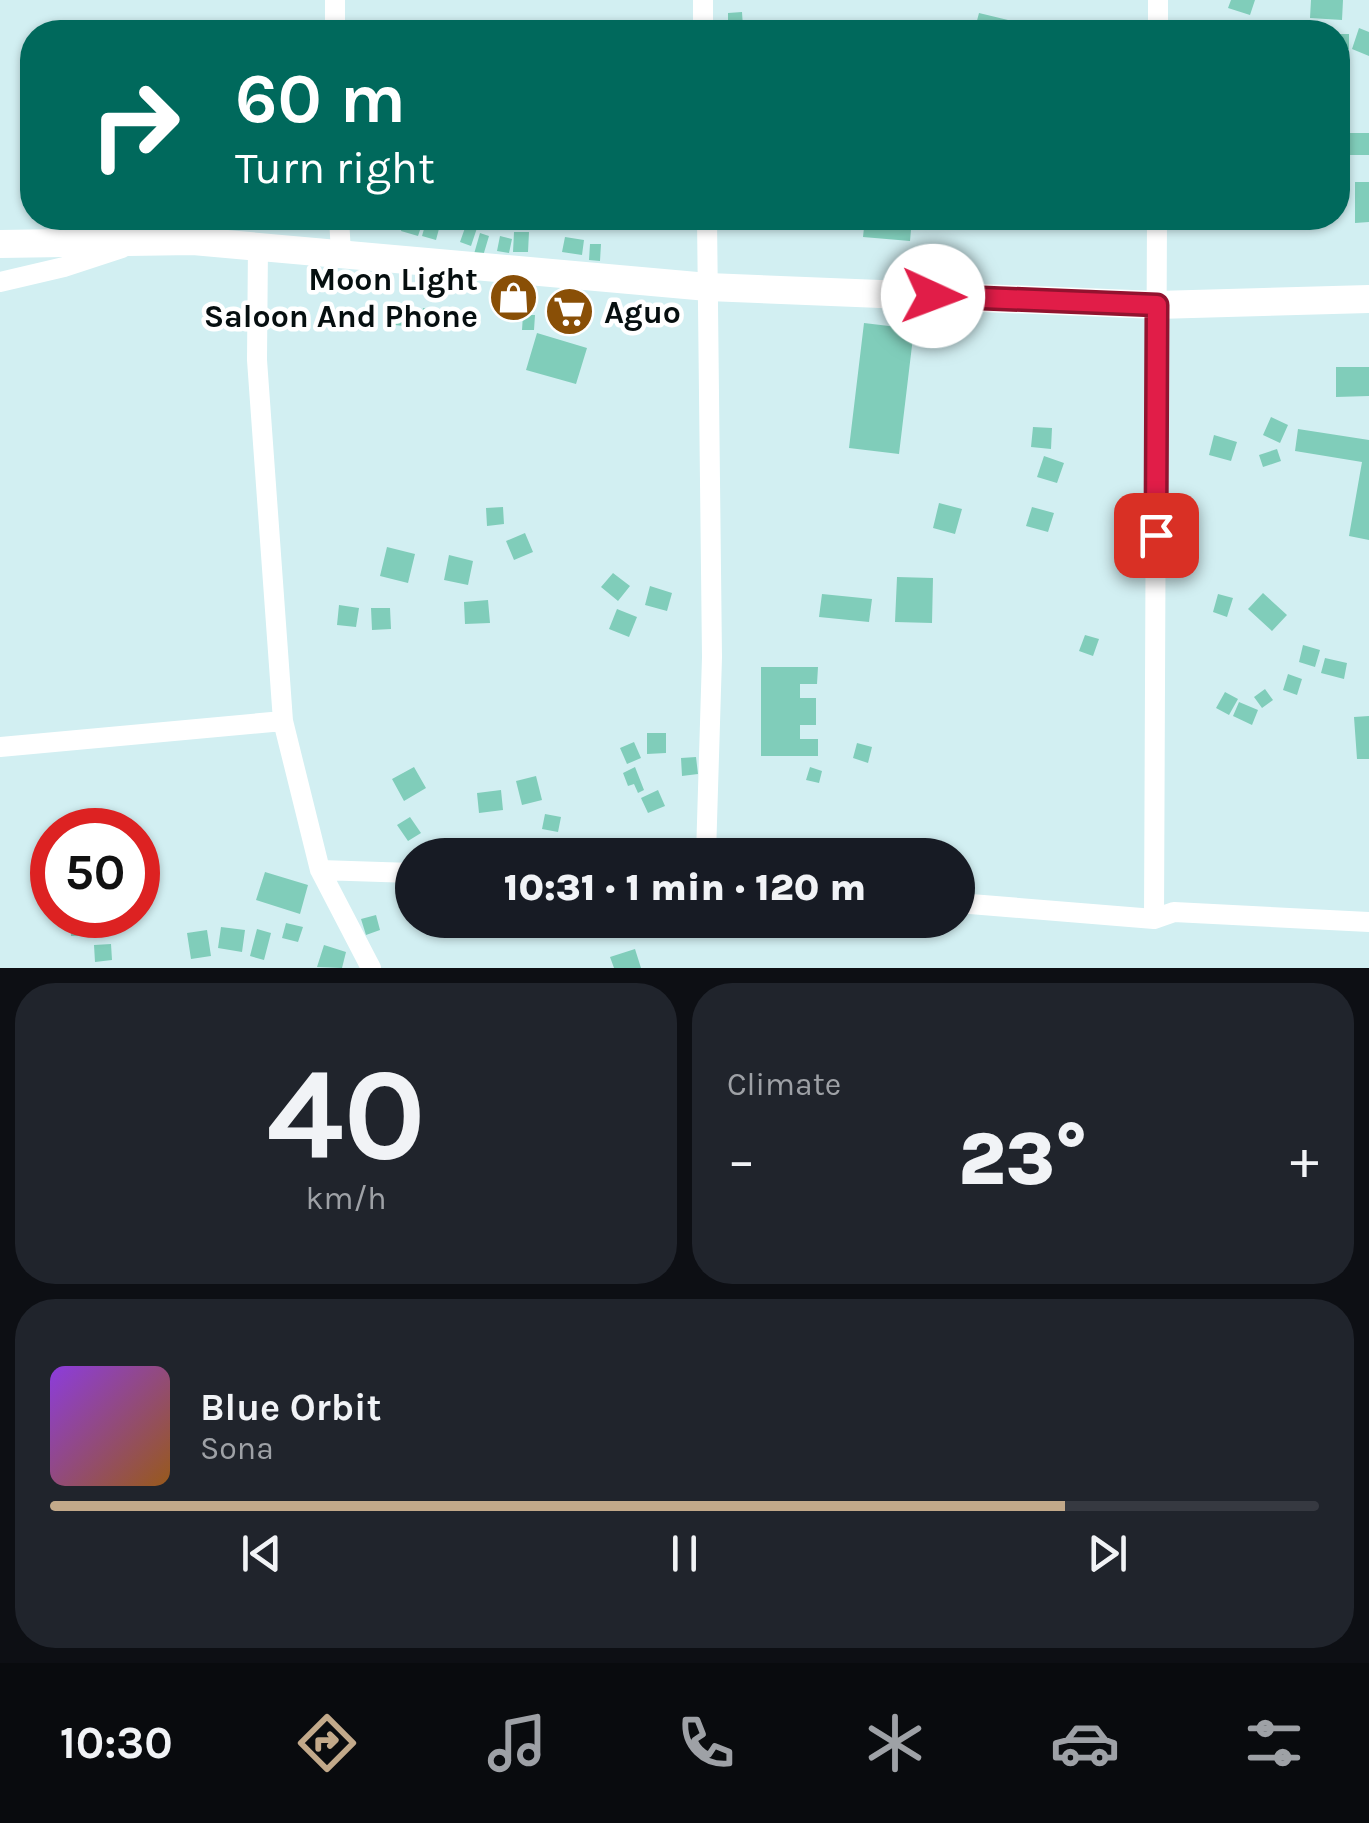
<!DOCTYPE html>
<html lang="en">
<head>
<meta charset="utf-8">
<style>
  :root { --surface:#171b24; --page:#20242c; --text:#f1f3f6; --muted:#9ea1a6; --line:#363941; --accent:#c2a98a }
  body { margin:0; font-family:Karla,sans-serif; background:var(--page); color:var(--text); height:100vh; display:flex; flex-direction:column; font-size:38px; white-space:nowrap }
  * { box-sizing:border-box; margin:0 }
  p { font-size:32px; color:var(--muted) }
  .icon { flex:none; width:55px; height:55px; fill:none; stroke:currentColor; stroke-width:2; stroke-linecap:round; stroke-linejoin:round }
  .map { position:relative; height:968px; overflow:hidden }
  .drawer { display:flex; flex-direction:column; gap:15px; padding:15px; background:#0d0f14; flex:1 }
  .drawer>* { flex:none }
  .hud { position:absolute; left:20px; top:20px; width:1330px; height:210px; border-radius:40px; box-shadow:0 2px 8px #0004; background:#00695c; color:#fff; overflow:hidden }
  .speed { position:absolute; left:30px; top:808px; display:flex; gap:20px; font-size:50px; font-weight:700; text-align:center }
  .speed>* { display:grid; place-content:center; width:130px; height:130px; border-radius:50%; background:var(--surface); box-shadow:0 2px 8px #0004; line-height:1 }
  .speed .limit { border:15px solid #d22; background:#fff; color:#111 }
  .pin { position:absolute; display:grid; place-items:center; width:85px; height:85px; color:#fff; margin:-42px; border-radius:20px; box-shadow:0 5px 15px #0006 }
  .me { position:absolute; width:110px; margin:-55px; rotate:92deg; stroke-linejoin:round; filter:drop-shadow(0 0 8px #0008) }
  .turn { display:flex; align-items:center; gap:35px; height:210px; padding:0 50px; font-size:45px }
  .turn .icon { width:130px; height:130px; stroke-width:2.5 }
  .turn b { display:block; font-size:70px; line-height:85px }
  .big { font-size:75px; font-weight:800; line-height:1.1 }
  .drawer .card { flex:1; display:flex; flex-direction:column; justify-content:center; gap:15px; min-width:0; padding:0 35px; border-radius:40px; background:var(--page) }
  .drawer .dial { align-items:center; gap:0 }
  .dial b { font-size:130px; line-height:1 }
  .song { display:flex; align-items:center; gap:30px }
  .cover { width:120px; height:120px; border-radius:15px; background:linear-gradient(135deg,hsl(270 70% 55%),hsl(30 70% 35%)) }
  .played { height:10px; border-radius:5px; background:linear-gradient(90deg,var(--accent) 80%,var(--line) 80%) }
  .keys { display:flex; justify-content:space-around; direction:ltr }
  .heat { display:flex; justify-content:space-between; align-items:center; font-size:55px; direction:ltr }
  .drawer .tiles { flex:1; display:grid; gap:15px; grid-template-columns:1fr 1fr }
  .card:last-child { grid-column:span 2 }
  .trip { position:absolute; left:395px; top:838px; width:580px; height:100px; border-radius:50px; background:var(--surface); box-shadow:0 2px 8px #0004; font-weight:800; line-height:100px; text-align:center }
  .tab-bar { display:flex; height:160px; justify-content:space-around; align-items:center; background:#090b0e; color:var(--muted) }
  .tab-bar .icon { width:70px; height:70px }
  .tab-bar .selected { color:var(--accent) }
  .tab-bar b { font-size:45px; color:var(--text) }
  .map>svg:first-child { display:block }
  .building { fill:#80cdba }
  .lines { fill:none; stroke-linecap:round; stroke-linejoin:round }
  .minor { stroke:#fff; stroke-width:20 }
  .secondary { stroke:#fff; stroke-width:28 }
  .route-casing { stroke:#92132f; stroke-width:25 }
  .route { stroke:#e11d48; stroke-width:18 }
  .labels { text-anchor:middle; stroke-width:9; stroke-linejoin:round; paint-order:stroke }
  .poi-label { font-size:32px; font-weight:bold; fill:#060f10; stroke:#fff; text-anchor:end }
</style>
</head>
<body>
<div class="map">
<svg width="1369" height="968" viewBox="0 0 1369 968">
  <rect width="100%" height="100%" fill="#d2eff2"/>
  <path class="building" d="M1231 0H1255L1250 15 1228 8Z
    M1311 0H1343L1342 20 1310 18Z
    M742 12 743 27H728V13Z
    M979 13 1008 20 1005 32H974Z
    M1359 28 1369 32V56L1352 49Z
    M1338 34H1349V49L1338 50Z
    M25 92 32 93V117L22 116Z
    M1348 133H1369V155H1348Z
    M1355 182H1369V222L1355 223Z
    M376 218H398L394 230 374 224Z
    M404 218 423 221 418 236 401 231Z
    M865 218H912L910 241 863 237Z
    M426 222 440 225 436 240 422 236Z
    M466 225 477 228 471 246 460 242Z
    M514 232H529L528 252H513Z
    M480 233 489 236 483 256 474 254Z
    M500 236 512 239 509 253 497 251Z
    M565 237 584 240 582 255 562 252Z
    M590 244H601L600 261 589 260Z
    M397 307 415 309 413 327 395 325Z
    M423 308 439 310 436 329 421 327Z
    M523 315H535L534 330H522Z
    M864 323 914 329 899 454 849 448Z
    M537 333 587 348 576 384 526 370Z
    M1336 367H1369V396L1336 397Z
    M1271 417 1288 425 1280 443 1263 435Z
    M1033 427 1052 428 1051 449 1031 447Z
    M1298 429 1369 440V540L1349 536 1362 462 1295 451Z
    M1214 435 1237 442 1231 461 1209 455Z
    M1277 449 1281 461 1263 467 1259 455Z
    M1044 456 1064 463 1057 483 1037 477Z
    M939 503 962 509 955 534 933 528Z
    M503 507 504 524 487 526 486 508Z
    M1032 507 1054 513 1048 532 1026 526Z
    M525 533 533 552 514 560 506 541Z
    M387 547 415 554 408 583 380 576Z
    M449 555 473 561 468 585 444 580Z
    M613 573 630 586 618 601 601 587Z
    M897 577 933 578 932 623 895 622Z
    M650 586 672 593 667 611 645 605Z
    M1263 593 1287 615 1272 631 1248 609Z
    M822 594 872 599 869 622 819 617Z
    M1218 594 1233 598 1227 617 1213 612Z
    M488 600 490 623 465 624 464 602Z
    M339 605 359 608 356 627 337 625Z
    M371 608H390L391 629 372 630Z
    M617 609 637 617 629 637 609 629Z
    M1085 635 1099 639 1093 656 1079 651Z
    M1303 645 1320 650 1315 667 1299 662Z
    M1325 658 1347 663 1344 679 1321 673Z
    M761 667H818L817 684H800V698H816V725H800V739H818V756H761Z
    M1288 674 1302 679 1297 695 1283 690Z
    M1265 689 1273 700 1262 708 1254 697Z
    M1225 692 1238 699 1229 715 1216 708Z
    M1239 702 1258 710 1252 725 1233 716Z
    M1369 716V759H1357L1354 717Z
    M647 733H666V753L647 754Z
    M634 742 641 758 627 764 620 748Z
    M857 743 872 747 868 763 853 758Z
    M696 757 698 774 682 776 681 758Z
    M414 767 426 788 404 801 392 779Z
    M635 767 644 790 638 793 634 784 628 786 623 773Z
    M810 767 822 771 819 783 806 780Z
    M536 776 542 800 522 805 516 781Z
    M501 790 503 810 479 813 477 793Z
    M658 790 665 806 648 813 641 798Z
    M545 814 561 817 558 832 542 829Z
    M410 817 421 833 408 841 397 825Z
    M265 872 308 885 300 914 256 900Z
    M70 915H111V935L71 936Z
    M376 915 380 930 366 935 361 919Z
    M286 923 303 927 298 942 282 938Z
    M221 927 245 930 242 952 218 948Z
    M257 929 271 933 264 960 250 956Z
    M207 930 211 956 191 959 187 933Z
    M111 944 112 960 95 962 94 945Z
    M324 945 346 952 342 968 317 967Z
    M635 949 641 968H614L610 957Z"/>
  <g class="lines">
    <path class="minor" d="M703 0V32
      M335 32V0
      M1158 32V0
      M339 218 341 253
      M258 245 257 360 283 721 320 870 371 968
      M0 282 64 267 122 248
      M0 747 283 721
      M706 855 712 657 707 218
      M320 870 412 873
      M958 903 1154 919 1174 912 1369 922
      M1154 919 1157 218"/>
    <path class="secondary" d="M0 244 193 241 708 287 1157 305 1369 299"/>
  </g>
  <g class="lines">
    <defs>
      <path id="route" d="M933 296 1157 305 1156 535"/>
    </defs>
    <use href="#route" class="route-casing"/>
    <use href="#route" class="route"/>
  </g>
  <defs>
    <symbol id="shop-disc" viewBox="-11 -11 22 22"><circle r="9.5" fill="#894f06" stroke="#fff"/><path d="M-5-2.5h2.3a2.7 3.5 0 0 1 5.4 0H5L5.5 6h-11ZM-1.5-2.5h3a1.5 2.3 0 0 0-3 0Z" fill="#fff"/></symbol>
    <symbol id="supermarket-disc" viewBox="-11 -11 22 22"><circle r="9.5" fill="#894f06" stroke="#fff"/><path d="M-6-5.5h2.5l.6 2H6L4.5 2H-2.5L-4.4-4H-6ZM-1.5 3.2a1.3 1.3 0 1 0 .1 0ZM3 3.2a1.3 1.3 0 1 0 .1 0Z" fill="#fff"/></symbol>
  </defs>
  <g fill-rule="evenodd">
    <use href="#shop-disc" x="486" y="270" width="55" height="55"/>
    <use href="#supermarket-disc" x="542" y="284" width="55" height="55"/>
  </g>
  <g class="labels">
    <g class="poi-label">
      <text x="478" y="290">Moon Light<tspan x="478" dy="37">Saloon And Phone</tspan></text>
      <text x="604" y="323" text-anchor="start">Aguo</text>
    </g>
  </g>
</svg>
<div class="speed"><div class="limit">50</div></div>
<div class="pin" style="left:1156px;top:535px;background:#d93025"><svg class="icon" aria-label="arrive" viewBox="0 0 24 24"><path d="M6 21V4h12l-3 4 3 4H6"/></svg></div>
<svg class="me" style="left:933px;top:296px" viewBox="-20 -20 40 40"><circle r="19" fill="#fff"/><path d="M0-13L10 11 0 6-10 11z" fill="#e11d48"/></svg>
<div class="trip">10:31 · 1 min · 120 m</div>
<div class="hud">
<div class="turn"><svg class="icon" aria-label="right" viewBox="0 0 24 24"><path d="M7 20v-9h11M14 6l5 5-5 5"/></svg><div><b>60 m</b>Turn right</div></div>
</div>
</div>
<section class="drawer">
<div class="tiles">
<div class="card dial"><b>40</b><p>km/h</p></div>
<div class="card"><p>Climate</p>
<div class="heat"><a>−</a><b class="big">23°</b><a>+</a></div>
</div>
<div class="card">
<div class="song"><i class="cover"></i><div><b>Blue Orbit</b><p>Sona</p></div></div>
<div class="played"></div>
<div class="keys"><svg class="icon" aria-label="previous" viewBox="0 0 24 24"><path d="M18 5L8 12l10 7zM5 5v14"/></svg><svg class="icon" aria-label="pause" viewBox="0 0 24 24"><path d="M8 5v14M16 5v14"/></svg><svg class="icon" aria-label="next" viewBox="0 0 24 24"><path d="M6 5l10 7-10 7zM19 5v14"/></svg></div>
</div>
</div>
</section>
<nav class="tab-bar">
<b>10:30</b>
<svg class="icon selected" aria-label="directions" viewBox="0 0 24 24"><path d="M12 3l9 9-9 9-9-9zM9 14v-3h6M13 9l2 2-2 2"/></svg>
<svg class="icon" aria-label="music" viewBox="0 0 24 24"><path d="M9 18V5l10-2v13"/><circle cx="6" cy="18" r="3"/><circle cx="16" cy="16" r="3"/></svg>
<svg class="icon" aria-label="phone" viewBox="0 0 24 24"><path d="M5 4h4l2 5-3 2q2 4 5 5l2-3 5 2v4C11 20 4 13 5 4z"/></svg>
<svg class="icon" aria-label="climate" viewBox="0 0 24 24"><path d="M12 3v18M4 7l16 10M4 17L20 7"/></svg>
<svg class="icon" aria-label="car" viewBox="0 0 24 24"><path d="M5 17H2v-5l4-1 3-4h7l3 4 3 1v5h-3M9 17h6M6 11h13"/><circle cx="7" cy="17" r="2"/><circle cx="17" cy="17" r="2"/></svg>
<svg class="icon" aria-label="filters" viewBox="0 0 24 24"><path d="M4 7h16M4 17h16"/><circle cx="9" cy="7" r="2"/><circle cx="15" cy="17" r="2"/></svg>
</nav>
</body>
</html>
